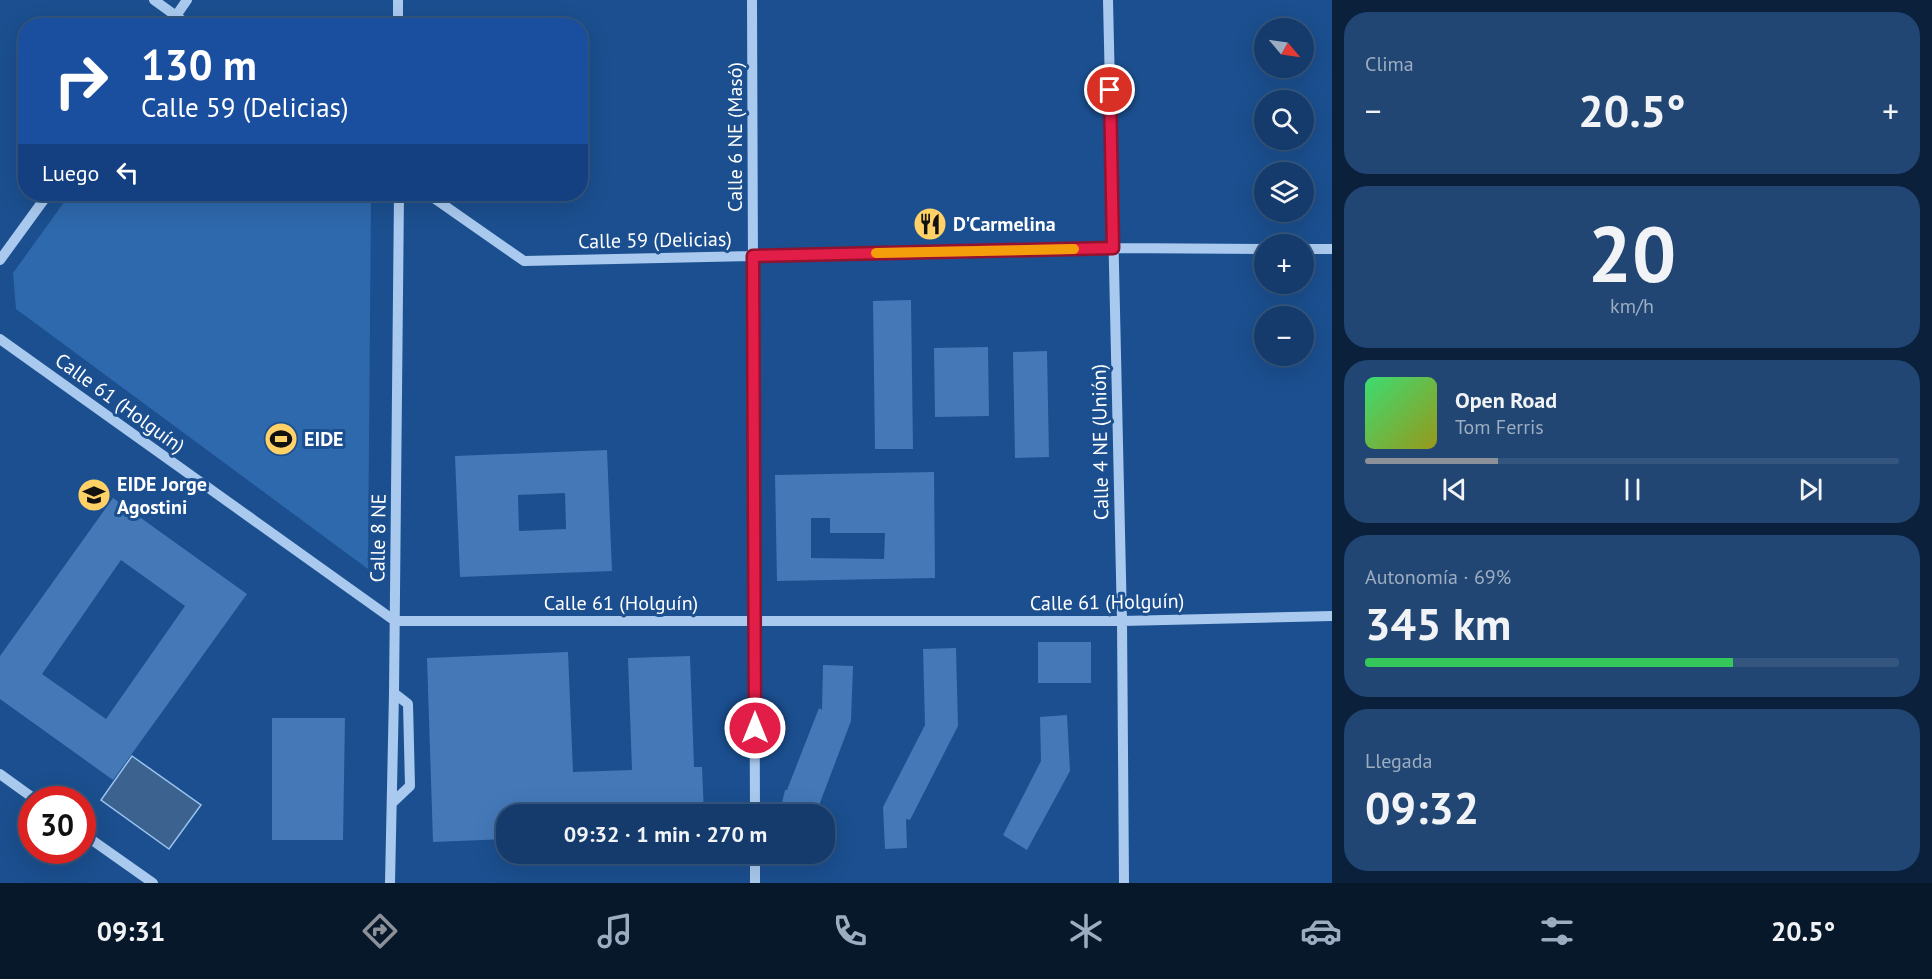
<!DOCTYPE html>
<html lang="es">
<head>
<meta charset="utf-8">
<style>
  :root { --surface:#143b6b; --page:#214673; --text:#f1f3f6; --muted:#9dadc1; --line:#33557e; --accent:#8c9099 }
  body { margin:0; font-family:"PT Sans",sans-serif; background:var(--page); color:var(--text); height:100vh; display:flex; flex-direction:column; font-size:22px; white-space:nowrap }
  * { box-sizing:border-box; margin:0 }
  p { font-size:20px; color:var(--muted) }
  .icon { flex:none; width:33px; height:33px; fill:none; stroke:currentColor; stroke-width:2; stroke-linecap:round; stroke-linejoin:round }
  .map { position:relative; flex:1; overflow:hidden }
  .side { display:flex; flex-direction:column; gap:12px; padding:12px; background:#0b203b; width:600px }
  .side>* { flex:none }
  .top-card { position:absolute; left:18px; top:18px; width:570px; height:183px; border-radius:24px; box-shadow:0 6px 24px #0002,0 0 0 2px var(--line); background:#1a4fa0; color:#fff; overflow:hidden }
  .needle { width:39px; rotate:119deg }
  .tools { position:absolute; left:1254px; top:18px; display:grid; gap:12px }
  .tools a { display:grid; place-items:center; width:60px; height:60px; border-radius:50%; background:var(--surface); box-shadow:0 6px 24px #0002,0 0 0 2px var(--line); font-size:30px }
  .speed { position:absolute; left:18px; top:786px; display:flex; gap:12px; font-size:30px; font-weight:700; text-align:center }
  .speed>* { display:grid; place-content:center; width:78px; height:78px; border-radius:50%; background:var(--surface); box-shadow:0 6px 24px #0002,0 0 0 2px var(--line); line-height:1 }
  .speed .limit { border:9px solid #d22; background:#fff; color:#111 }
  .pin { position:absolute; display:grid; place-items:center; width:51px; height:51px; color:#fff; margin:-26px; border:3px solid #fff; border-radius:50%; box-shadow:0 2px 6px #0007 }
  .me { position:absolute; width:66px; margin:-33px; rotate:0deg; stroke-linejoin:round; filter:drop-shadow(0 0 4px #0008) }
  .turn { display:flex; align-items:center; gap:21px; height:126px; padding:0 24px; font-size:27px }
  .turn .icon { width:78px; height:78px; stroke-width:2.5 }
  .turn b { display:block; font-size:42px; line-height:51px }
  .then { display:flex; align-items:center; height:57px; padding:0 24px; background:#0003; gap:12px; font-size:22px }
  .big { font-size:45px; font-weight:600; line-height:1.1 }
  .side .card { flex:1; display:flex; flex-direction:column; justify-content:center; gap:9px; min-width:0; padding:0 21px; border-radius:24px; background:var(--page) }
  .side .dial { align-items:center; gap:0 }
  .dial b { font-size:78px; line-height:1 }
  .song { display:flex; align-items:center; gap:18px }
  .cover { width:72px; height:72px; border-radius:9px; background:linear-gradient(135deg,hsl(140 70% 55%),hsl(60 70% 35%)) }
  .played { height:6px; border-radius:3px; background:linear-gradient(90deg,var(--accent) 25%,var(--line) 25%) }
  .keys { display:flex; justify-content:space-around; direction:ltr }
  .heat { display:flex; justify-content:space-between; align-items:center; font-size:33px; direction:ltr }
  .charge { height:9px; border-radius:4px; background:linear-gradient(90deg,#34c759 69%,var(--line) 0) }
  .trip { position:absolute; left:496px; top:804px; width:339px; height:60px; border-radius:24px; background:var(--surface); box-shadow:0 6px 24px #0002,0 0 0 2px var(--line); font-weight:600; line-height:60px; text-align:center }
  .tabs { display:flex; height:96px; justify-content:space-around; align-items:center; background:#08182b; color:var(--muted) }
  .tabs .icon { width:42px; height:42px }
  .tabs .current { color:var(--accent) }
  .tabs b { font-size:27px; color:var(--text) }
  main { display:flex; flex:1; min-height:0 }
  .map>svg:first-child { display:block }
  .green { fill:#2e69ad }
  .water { fill:#3c6290; stroke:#9cc4f0; stroke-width:1.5 }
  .building { fill:#4478b7; fill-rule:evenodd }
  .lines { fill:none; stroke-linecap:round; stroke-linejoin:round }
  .minor { stroke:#a9c9ee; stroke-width:10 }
  .route-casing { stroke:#92132f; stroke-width:15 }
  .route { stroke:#e11d48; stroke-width:10 }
  .slow { stroke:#f59e0b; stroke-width:10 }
  .labels { text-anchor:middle; stroke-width:6; stroke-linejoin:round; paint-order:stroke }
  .street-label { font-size:20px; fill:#fff; stroke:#1b4f8f }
  .poi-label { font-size:20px; font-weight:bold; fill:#fff; stroke:#1b4f8f; text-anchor:start }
</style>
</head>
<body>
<main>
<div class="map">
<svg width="1332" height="883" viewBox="0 0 1332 883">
  <rect width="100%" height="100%" fill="#1b4f8f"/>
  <path class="green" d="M70 194H371L368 569 16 309 13 273Z"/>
  <path class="water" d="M132 756 201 805 169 849 101 800Z"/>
  <path class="building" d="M911 300 913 449H875L873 301Z
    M988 347 989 416 935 417 934 348Z
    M1047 351 1049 457 1015 458 1013 352Z
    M607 450 612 571 460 577 455 456ZM565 493 566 529 519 531 518 495Z
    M934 472 935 578 777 581 775 475ZM811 518H830V533H885L884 559 811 558Z
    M113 498 247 594 113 780 0 699V656ZM121 560 185 606 106 719 42 674Z
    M1038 642H1091V683H1038Z
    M956 648 958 726 910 820 906 819 907 848 885 849 883 807 925 725 923 649Z
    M568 652 573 772 632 770 628 658 690 656 694 767H702L704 814H507V839L433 842 427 658Z
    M823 665 853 666 851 721 818 808V814H785V804L782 803 785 790H787L819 708 822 710Z
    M1067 715 1070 771 1027 850 1003 835 1041 761 1040 717Z
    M272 718H345L343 840H272Z
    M567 854H596V859L567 860Z
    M786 854H818L819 856 786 857Z"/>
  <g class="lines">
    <path class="minor" d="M154 0 190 26
      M398 0V26
      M752 0 755 814
      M1108 0 1122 621 1124 883
      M169 26 187 0
      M428 194 524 261 1113 248 1264 249
      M1304 249H1332
      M0 260 48 194
      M0 339 395 621H1122L1332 616
      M0 774 36 800
      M392 803 410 786 408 704 394 693
      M82 833 153 883
      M755 854V883
      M390 883 394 693 399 194"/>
  </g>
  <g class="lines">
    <defs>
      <path id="route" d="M755 728 753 256 1113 248 1110 90"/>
    </defs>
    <use href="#route" class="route-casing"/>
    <use href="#route" class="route"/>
    <path class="slow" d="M876 253 1074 249"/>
  </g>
  <defs>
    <symbol id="restaurant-disc" viewBox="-11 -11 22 22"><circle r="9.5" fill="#ffd166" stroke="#1b4f8f"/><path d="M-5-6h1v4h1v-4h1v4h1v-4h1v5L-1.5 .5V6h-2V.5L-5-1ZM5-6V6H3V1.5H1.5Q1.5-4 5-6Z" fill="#111"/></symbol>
    <symbol id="stadium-disc" viewBox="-11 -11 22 22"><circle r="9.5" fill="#ffd166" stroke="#1b4f8f"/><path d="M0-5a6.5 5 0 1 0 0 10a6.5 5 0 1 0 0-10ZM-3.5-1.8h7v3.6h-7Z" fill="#111"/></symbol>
    <symbol id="school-disc" viewBox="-11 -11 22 22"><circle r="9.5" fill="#ffd166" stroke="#1b4f8f"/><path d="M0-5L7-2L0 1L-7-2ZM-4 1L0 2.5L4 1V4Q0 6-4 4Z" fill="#111"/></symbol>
  </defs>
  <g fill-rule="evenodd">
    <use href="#restaurant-disc" x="911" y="205" width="38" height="38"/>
    <use href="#stadium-disc" x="262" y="420" width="38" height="38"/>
    <use href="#school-disc" x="75" y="476" width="38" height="38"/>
  </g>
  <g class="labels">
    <g class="street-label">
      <text transform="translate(735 137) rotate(-90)" y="7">Calle 6 NE (Masó)</text>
      <text transform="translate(655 240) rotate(-1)" y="7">Calle 59 (Delicias)</text>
      <text transform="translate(120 403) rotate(36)" y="7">Calle 61 (Holguín)</text>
      <text transform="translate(1100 442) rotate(-91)" y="7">Calle 4 NE (Unión)</text>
      <text transform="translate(378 538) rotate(-89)" y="7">Calle 8 NE</text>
      <text transform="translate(1107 602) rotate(-1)" y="7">Calle 61 (Holguín)</text>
      <text x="621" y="610">Calle 61 (Holguín)</text>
    </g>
    <g class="poi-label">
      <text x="953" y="231">D'Carmelina</text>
      <text x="304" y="446">EIDE</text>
      <text x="117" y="491">EIDE Jorge<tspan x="117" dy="23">Agostini</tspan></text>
    </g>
  </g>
</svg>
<div class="tools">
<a><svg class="needle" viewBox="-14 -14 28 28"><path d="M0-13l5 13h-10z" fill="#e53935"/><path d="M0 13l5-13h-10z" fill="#9dadc1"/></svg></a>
<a><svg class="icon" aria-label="search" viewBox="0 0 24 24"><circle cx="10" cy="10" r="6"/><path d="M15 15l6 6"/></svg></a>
<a><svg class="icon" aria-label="layers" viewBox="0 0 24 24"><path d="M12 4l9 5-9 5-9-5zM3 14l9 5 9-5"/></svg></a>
<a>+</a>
<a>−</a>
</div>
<div class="speed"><div class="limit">30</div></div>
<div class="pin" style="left:1110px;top:90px;background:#d93025"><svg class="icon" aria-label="arrive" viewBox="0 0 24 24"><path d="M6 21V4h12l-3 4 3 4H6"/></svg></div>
<svg class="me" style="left:755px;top:728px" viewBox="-20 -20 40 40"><circle r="17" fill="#e11d48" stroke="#fff" stroke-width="3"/><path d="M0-11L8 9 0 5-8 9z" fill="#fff"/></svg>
<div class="trip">09:32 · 1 min · 270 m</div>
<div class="top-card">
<div class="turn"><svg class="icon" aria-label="right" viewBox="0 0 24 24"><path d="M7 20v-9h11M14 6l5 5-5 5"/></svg><div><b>130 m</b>Calle 59 (Delicias)</div></div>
<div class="then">Luego<svg class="icon" aria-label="left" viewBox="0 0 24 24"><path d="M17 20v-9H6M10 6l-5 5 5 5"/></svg></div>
</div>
</div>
<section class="side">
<div class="card"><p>Clima</p>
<div class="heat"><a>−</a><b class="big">20.5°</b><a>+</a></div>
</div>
<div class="card dial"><b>20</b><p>km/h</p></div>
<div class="card">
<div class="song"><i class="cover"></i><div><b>Open Road</b><p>Tom Ferris</p></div></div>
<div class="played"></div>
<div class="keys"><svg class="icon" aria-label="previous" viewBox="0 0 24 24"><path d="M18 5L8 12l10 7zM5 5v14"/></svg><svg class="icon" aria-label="pause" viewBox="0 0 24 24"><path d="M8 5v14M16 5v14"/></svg><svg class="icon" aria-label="next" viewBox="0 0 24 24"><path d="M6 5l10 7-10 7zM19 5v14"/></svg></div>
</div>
<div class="card"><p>Autonomía · 69%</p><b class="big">345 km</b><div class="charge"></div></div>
<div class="card"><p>Llegada</p><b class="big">09:32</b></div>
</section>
</main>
<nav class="tabs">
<b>09:31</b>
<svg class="icon current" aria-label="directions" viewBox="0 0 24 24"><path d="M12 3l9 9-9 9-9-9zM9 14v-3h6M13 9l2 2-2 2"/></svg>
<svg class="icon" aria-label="music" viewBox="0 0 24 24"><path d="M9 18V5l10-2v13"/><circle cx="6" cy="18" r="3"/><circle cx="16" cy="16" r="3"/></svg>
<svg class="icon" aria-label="phone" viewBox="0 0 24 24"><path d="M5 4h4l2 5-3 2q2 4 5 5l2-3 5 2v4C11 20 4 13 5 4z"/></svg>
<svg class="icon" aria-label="climate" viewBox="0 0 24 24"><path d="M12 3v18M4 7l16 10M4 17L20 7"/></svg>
<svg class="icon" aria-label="car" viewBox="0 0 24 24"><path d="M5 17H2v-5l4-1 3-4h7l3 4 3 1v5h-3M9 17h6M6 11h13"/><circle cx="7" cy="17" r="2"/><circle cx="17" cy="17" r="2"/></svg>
<svg class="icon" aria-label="filters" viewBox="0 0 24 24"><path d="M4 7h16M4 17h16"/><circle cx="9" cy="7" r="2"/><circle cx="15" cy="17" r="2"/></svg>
<b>20.5°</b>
</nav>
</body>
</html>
